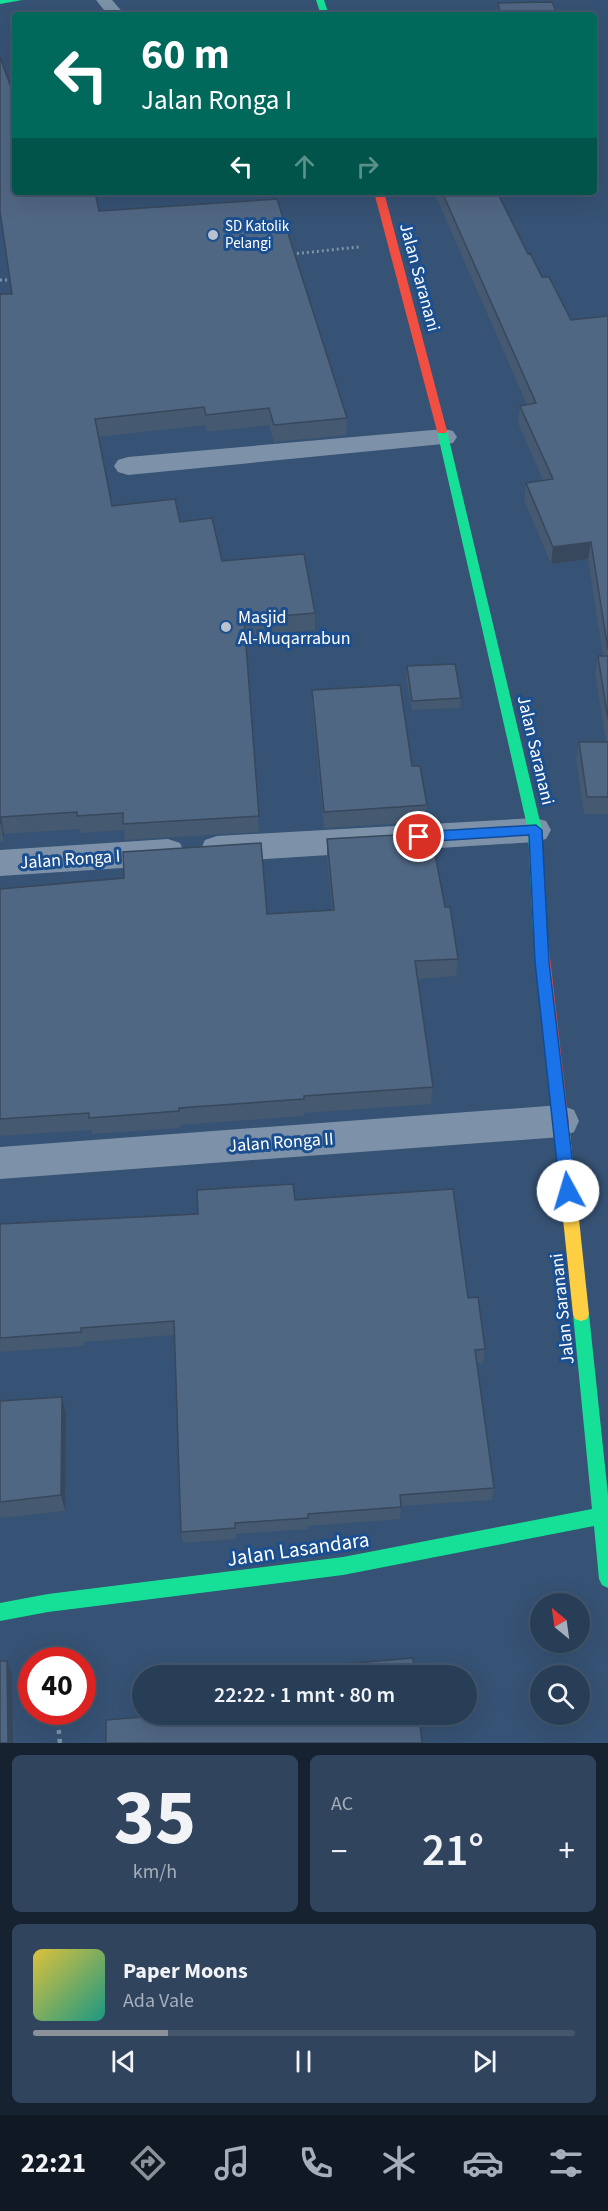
<!DOCTYPE html>
<html lang="id">
<head>
<meta charset="utf-8">
<style>
  :root { --surface:#283e57; --page:#30455d; --text:#f1f3f6; --muted:#a5aeba; --line:#44576d; --accent:#8c9099 }
  body { margin:0; font-family:"Source Sans 3",sans-serif; background:var(--page); color:var(--text); height:100vh; display:flex; flex-direction:column; font-size:22px; white-space:nowrap }
  * { box-sizing:border-box; margin:0 }
  p { font-size:20px; color:var(--muted) }
  .icon { flex:none; width:33px; height:33px; fill:none; stroke:currentColor; stroke-width:2; stroke-linecap:round; stroke-linejoin:round }
  .map { position:relative; height:1743px; overflow:hidden }
  .sheet { display:flex; flex-direction:column; gap:12px; padding:12px; background:#162230; flex:1 }
  .sheet>* { flex:none }
  .top-card { position:absolute; left:12px; top:12px; width:585px; height:183px; border-radius:6px; box-shadow:0 6px 24px #0002,0 0 0 2px var(--line); background:#00695c; color:#fff; overflow:hidden }
  .needle { width:39px; rotate:331deg }
  .tools { position:absolute; left:530px; top:1593px; display:grid; gap:12px }
  .tools a { display:grid; place-items:center; width:60px; height:60px; border-radius:50%; background:var(--surface); box-shadow:0 6px 24px #0002,0 0 0 2px var(--line); font-size:30px }
  .speed { position:absolute; left:18px; top:1647px; display:flex; gap:12px; font-size:30px; font-weight:700; text-align:center }
  .speed>* { display:grid; place-content:center; width:78px; height:78px; border-radius:50%; background:var(--surface); box-shadow:0 6px 24px #0002,0 0 0 2px var(--line); line-height:1 }
  .speed .limit { border:9px solid #d22; background:#fff; color:#111 }
  .pin { position:absolute; display:grid; place-items:center; width:51px; height:51px; color:#fff; margin:-26px; border:3px solid #fff; border-radius:50%; box-shadow:0 2px 6px #0007 }
  .me { position:absolute; width:66px; margin:-33px; rotate:354deg; stroke-linejoin:round; filter:drop-shadow(0 0 4px #0008) }
  .turn { display:flex; align-items:center; gap:21px; height:126px; padding:0 30px; font-size:27px }
  .turn .icon { width:78px; height:78px; stroke-width:2.5 }
  .turn b { display:block; font-size:42px; line-height:51px }
  .lanes { display:flex; align-items:center; height:57px; padding:0 30px; background:#0003; justify-content:center; gap:30px; direction:ltr }
  .lanes .off { opacity:.35 }
  .big { font-size:45px; font-weight:600; line-height:1.1 }
  .sheet .widget { flex:1; display:flex; flex-direction:column; justify-content:center; gap:9px; min-width:0; padding:0 21px; border-radius:9px; background:var(--page) }
  .sheet .dial { align-items:center; gap:0 }
  .dial b { font-size:78px; line-height:1 }
  .song { display:flex; align-items:center; gap:18px }
  .cover { width:72px; height:72px; border-radius:9px; background:linear-gradient(135deg,hsl(50 70% 55%),hsl(170 70% 35%)) }
  .played { height:6px; border-radius:3px; background:linear-gradient(90deg,var(--accent) 25%,var(--line) 25%) }
  .keys { display:flex; justify-content:space-around; direction:ltr }
  .heat { display:flex; justify-content:space-between; align-items:center; font-size:33px; direction:ltr }
  .sheet .tiles { flex:1; display:grid; gap:12px; grid-template-columns:1fr 1fr }
  .widget:last-child { grid-column:span 2 }
  .trip { position:absolute; left:132px; top:1665px; width:345px; height:60px; border-radius:30px; background:var(--surface); box-shadow:0 6px 24px #0002,0 0 0 2px var(--line); font-weight:600; line-height:60px; text-align:center }
  .menu { display:flex; height:96px; justify-content:space-around; align-items:center; background:#101923; color:var(--muted) }
  .menu .icon { width:42px; height:42px }
  .menu .selected { color:var(--accent) }
  .menu b { font-size:27px; color:var(--text) }
  .map>svg:first-child { display:block }
  .lines { fill:none; stroke-linecap:round; stroke-linejoin:round }
  .path-far1 { stroke:#7d92a8; stroke-width:3; stroke-dasharray:2 3; stroke-linecap:butt }
  .path { stroke:#7d92a8; stroke-width:4.5; stroke-dasharray:4 5; stroke-linecap:butt }
  .lane { fill:#7d92a8; fill-rule:evenodd }
  .street { fill:#7d92a8; fill-rule:evenodd }
  .fast { fill:#16e098; fill-rule:evenodd }
  .slow { fill:#ffcf43; fill-rule:evenodd }
  .jam { fill:#f24e42; fill-rule:evenodd }
  .wall { fill:#455971 }
  .shaded-wall { fill:#38485c }
  .building { fill:#506783; stroke:#38485c; stroke-width:1.5 }
  .route { fill:#1a73e8; stroke:#114b97; stroke-width:1.5 }
  .poi-dot { fill:#b9c2ce; stroke:#1b4f8f; stroke-width:2 }
  .labels { text-anchor:middle; stroke-width:6; stroke-linejoin:round; paint-order:stroke }
  .far-poi-label { font-size:15px; fill:#fff; stroke:#1b4f8f; text-anchor:start }
  .street-label { font-size:18px; fill:#fff; stroke:#1b4f8f }
  .poi-label { font-size:18px; fill:#fff; stroke:#1b4f8f; text-anchor:start }
  .near-street-label { font-size:21px; fill:#fff; stroke:#1b4f8f }
</style>
</head>
<body>
<div class="map">
<svg width="608" height="1743" viewBox="0 0 608 1743">
  <rect width="100%" height="100%" fill="#365274"/>
  <g class="lines">
    <path class="path-far1" d="M292 254 359 247
      M0 280H13"/>
    <path class="path" d="M51 1646 53 1660
      M57 1712 60 1743"/>
    <path class="lane" d="M96 0H112L125 15H108Z"/>
    <path class="street" d="M444 429 453 431 457 437 453 443 128 475 118 472 114 466 118 460 128 457Z
      M535 818 546 821 551 830 546 839 535 842 217 862 205 858 201 849 205 840 217 836Z
      M168 839 180 843 184 852 180 861 168 865 0 876V850Z
      M561 1105 574 1110 579 1121 574 1132 561 1137 0 1179V1147Z"/>
    <path class="fast" d="M0 0H22L0 4Z
      M316 0H324L329 15H321Z
      M442 428 447 431 542 830 547 931 545 935H535L533 931 528 830 437 431Z
      M581 1307 587 1309 589 1314 608 1495V1588L602 1585 599 1579 594 1526 343 1575 48 1612 0 1621V1603L48 1594 343 1557 592 1509 573 1314 575 1309Z"/>
    <path class="slow" d="M561 1118 566 1119 569 1124 589 1314 587 1319 581 1321 575 1319 573 1314 553 1124 556 1119Z"/>
    <path class="jam" d="M374 192H384L447 431 446 433H438L437 431Z
      M540 925 545 927 547 931 569 1124 566 1129 561 1130 556 1129 553 1124 533 931 535 927Z"/>
  </g>
  <path class="wall" d="M498 3 558 15H497Z
    M15 98 99 211 347 418 346 435 274 442 269 425 207 432 205 425 99 437 112 506 180 522 222 561 315 613V630L245 636 259 832 125 840 124 830 80 833 79 829 4 834V841H0V294H12Z
    M434 192H497L528 254 571 320 608 316V814H584L576 759 579 742H606L595 673 598 656H603L588 559 551 564 524 500 526 483 543 480 518 423 520 406 527 405Z
    M407 666 461 698 460 708 412 710 406 676Z
    M312 690 412 766 427 805 425 822 324 828 312 707Z
    M327 839 445 907 458 959 456 976 418 979 433 1087 431 1104 304 1113V1116L180 1125V1128L92 1134 91 1130 0 1136V889L267 914 332 910 327 857Z
    M295 1200 468 1298 485 1349 483 1363H477L494 1488 492 1500 401 1506 400 1519 308 1526V1529L236 1534V1539L183 1543 181 1532 174 1335 84 1342V1346L0 1352V1224L198 1214Z
    M0 1401 66 1414 65 1511 0 1518Z"/>
  <path class="shaded-wall" d="M591 542 588 559 551 564 553 547Z
    M1 817 4 834V841L1 824Z
    M62 1397 66 1414 65 1511 61 1495Z
    M7 1661 12 1674 13 1743H8Z"/>
  <path class="building" d="M552 2 558 15H501L498 3Z
    M139 13V15H112Z
    M0 57 15 98V192H95L99 211 277 199 347 418 274 425 269 408 206 415 204 407 95 419 112 506 175 499 180 522 212 518 222 561 304 554 315 613 244 619 259 816 123 824V813L77 816V812L1 817 0 824V294H12L0 211Z
    M442 192H497L528 254 530 253 542 277H549L571 320 608 316V650L591 542 553 547 526 483 553 479 520 406 536 403Z
    M598 656H608V719Z
    M455 664 461 698 412 701 407 666Z
    M400 685 412 766H420L427 805 324 812 312 690Z
    M579 742H608V797H587Z
    M431 833 445 907H450L458 959 415 961 433 1087 304 1096V1099L179 1108V1111L89 1118V1113L0 1119V889L124 878 123 852 261 843 267 914 334 910 327 839Z
    M293 1184 295 1200 453 1189 468 1298 478 1297 485 1349 475 1350 494 1488 400 1495 401 1507 308 1514V1518L235 1523V1528L181 1532 174 1321 81 1328V1332L0 1338V1224L198 1214 197 1190Z
    M62 1397 61 1495 0 1502V1401Z
    M413 1658 414 1676H264V1671Z
    M0 1661H7L8 1743H0Z
    M178 1714H419L422 1743H106V1720Z"/>
  <path class="route" d="M536 825 542 830 549 962 576 1191 574 1195 568 1197 563 1195 560 1191 535 962 529 835 419 842 412 837 419 832Z"/>
  <g class="poi-dot">
    <circle cx="213" cy="235" r="6"/>
    <circle cx="226" cy="627" r="6"/>
  </g>
  <g class="labels">
    <g class="far-poi-label">
      <text x="225" y="231">SD Katolik<tspan x="225" dy="17">Pelangi</tspan></text>
    </g>
    <g class="street-label">
      <text transform="translate(420 277) rotate(75)" y="6">Jalan Saranani</text>
      <text transform="translate(536 750) rotate(77)" y="6">Jalan Saranani</text>
      <text transform="translate(70 859) rotate(-4)" y="6">Jalan Ronga I</text>
      <text transform="translate(281 1142) rotate(-4)" y="6">Jalan Ronga II</text>
      <text transform="translate(562 1309) rotate(-96)" y="6">Jalan Saranani</text>
    </g>
    <g class="poi-label">
      <text x="238" y="623">Masjid<tspan x="238" dy="21">Al-Muqarrabun</tspan></text>
    </g>
    <g class="near-street-label">
      <text transform="translate(298 1549) rotate(-8)" y="7">Jalan Lasandara</text>
    </g>
  </g>
</svg>
<div class="tools">
<a><svg class="needle" viewBox="-14 -14 28 28"><path d="M0-13l5 13h-10z" fill="#e53935"/><path d="M0 13l5-13h-10z" fill="#a5aeba"/></svg></a>
<a><svg class="icon" aria-label="search" viewBox="0 0 24 24"><circle cx="10" cy="10" r="6"/><path d="M15 15l6 6"/></svg></a>
</div>
<div class="speed"><div class="limit">40</div></div>
<div class="pin" style="left:419px;top:837px;background:#d93025"><svg class="icon" aria-label="arrive" viewBox="0 0 24 24"><path d="M6 21V4h12l-3 4 3 4H6"/></svg></div>
<svg class="me" style="left:568px;top:1191px" viewBox="-20 -20 40 40"><circle r="19" fill="#fff"/><path d="M0-13L10 11 0 6-10 11z" fill="#1a73e8"/></svg>
<div class="trip">22:22 · 1 mnt · 80 m</div>
<div class="top-card">
<div class="turn"><svg class="icon" aria-label="left" viewBox="0 0 24 24"><path d="M17 20v-9H6M10 6l-5 5 5 5"/></svg><div><b>60 m</b>Jalan Ronga I</div></div>
<div class="lanes"><svg class="icon" aria-label="left" viewBox="0 0 24 24"><path d="M17 20v-9H6M10 6l-5 5 5 5"/></svg><svg class="icon off" aria-label="ahead" viewBox="0 0 24 24"><path d="M12 20V5M6 11l6-6 6 6"/></svg><svg class="icon off" aria-label="right" viewBox="0 0 24 24"><path d="M7 20v-9h11M14 6l5 5-5 5"/></svg></div>
</div>
</div>
<section class="sheet">
<div class="tiles">
<div class="widget dial"><b>35</b><p>km/h</p></div>
<div class="widget"><p>AC</p>
<div class="heat"><a>−</a><b class="big">21°</b><a>+</a></div>
</div>
<div class="widget">
<div class="song"><i class="cover"></i><div><b>Paper Moons</b><p>Ada Vale</p></div></div>
<div class="played"></div>
<div class="keys"><svg class="icon" aria-label="previous" viewBox="0 0 24 24"><path d="M18 5L8 12l10 7zM5 5v14"/></svg><svg class="icon" aria-label="pause" viewBox="0 0 24 24"><path d="M8 5v14M16 5v14"/></svg><svg class="icon" aria-label="next" viewBox="0 0 24 24"><path d="M6 5l10 7-10 7zM19 5v14"/></svg></div>
</div>
</div>
</section>
<nav class="menu">
<b>22:21</b>
<svg class="icon selected" aria-label="directions" viewBox="0 0 24 24"><path d="M12 3l9 9-9 9-9-9zM9 14v-3h6M13 9l2 2-2 2"/></svg>
<svg class="icon" aria-label="music" viewBox="0 0 24 24"><path d="M9 18V5l10-2v13"/><circle cx="6" cy="18" r="3"/><circle cx="16" cy="16" r="3"/></svg>
<svg class="icon" aria-label="phone" viewBox="0 0 24 24"><path d="M5 4h4l2 5-3 2q2 4 5 5l2-3 5 2v4C11 20 4 13 5 4z"/></svg>
<svg class="icon" aria-label="climate" viewBox="0 0 24 24"><path d="M12 3v18M4 7l16 10M4 17L20 7"/></svg>
<svg class="icon" aria-label="car" viewBox="0 0 24 24"><path d="M5 17H2v-5l4-1 3-4h7l3 4 3 1v5h-3M9 17h6M6 11h13"/><circle cx="7" cy="17" r="2"/><circle cx="17" cy="17" r="2"/></svg>
<svg class="icon" aria-label="filters" viewBox="0 0 24 24"><path d="M4 7h16M4 17h16"/><circle cx="9" cy="7" r="2"/><circle cx="15" cy="17" r="2"/></svg>
</nav>
</body>
</html>
